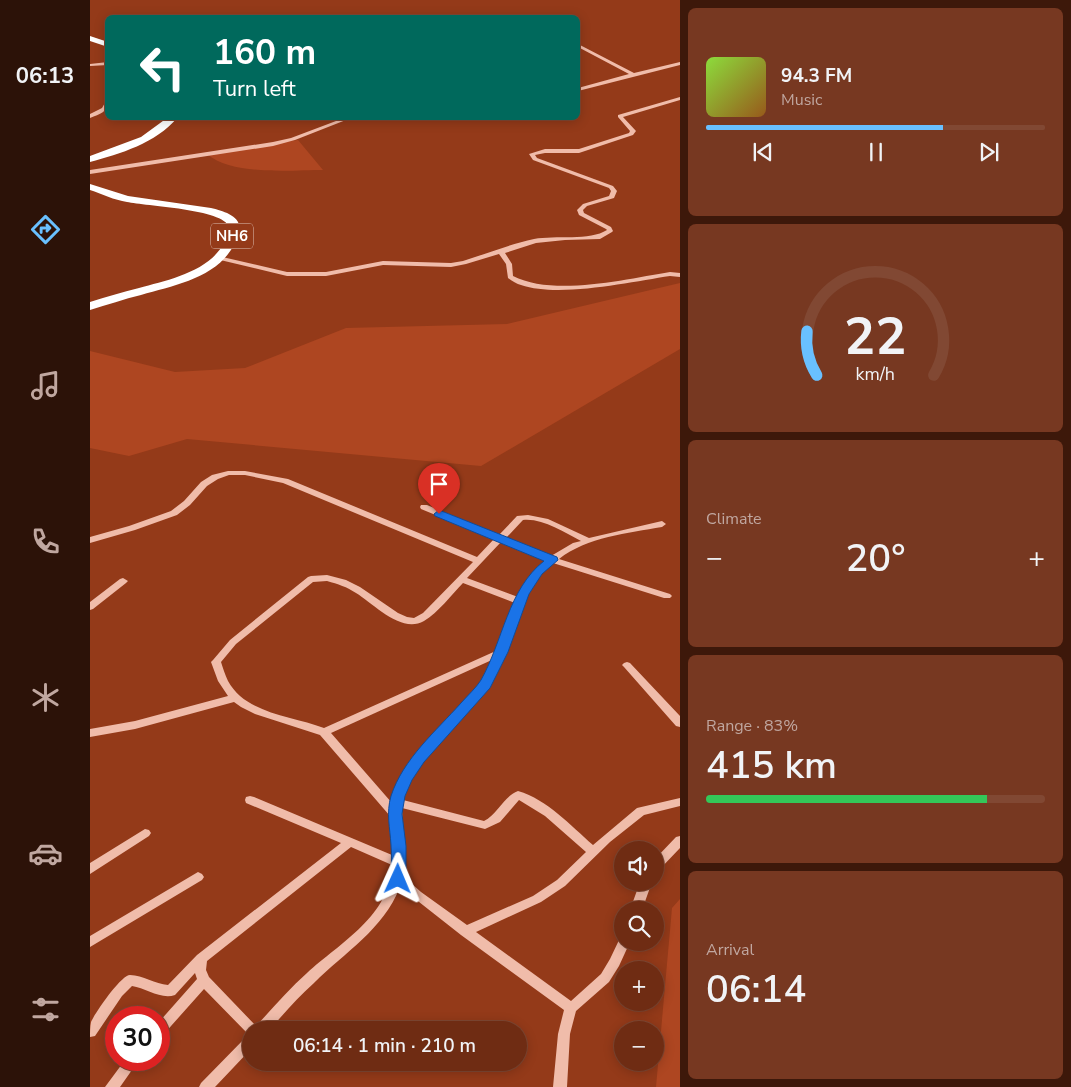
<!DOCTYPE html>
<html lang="en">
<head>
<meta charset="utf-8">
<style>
  :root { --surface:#6f2c13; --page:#773821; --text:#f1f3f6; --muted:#c0a7a0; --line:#814833; --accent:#69c0ff }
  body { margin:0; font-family:"Nunito Sans",sans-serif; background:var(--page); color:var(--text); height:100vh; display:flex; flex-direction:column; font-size:19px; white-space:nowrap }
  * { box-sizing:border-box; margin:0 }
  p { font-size:16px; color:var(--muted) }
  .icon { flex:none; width:28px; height:28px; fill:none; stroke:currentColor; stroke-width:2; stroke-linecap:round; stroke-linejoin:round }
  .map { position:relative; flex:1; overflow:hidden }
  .panel { display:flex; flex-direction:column; gap:8px; padding:8px; background:#3d180a; width:391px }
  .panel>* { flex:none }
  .hud { position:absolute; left:15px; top:15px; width:475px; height:105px; border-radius:8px; box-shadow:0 2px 12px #0003,0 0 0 1px var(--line); background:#00695c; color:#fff; overflow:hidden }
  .controls { position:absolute; left:524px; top:841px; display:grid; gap:10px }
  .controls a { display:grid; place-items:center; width:50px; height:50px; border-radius:50%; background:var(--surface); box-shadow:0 2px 12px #0003,0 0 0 1px var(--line); font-size:25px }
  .speed { position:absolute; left:15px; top:1006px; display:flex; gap:10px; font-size:25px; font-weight:700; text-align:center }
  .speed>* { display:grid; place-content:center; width:65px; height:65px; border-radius:50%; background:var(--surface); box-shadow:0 2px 12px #0003,0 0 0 1px var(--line); line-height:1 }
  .speed .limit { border:8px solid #d22; background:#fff; color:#111 }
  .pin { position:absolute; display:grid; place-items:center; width:42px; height:42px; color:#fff; margin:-51px -21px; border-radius:50% 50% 50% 0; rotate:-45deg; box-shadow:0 0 5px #0007 }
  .pin .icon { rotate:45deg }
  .me { position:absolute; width:55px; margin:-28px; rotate:1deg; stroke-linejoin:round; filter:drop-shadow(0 0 4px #0008) }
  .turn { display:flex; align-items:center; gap:18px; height:105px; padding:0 25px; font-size:22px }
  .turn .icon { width:65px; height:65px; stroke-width:2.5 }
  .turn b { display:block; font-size:35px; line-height:42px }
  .big { font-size:38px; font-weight:600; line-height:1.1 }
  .panel .tile { flex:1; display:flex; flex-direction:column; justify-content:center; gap:8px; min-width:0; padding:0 18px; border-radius:8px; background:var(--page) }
  .panel .dial { align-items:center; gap:0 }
  .dial svg { height:130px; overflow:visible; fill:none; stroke:var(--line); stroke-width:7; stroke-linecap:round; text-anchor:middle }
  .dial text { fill:var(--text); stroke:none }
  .song { display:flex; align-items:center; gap:15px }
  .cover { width:60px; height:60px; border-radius:8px; background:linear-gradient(135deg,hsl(90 70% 55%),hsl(30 70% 35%)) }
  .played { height:5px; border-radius:2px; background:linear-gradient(90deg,var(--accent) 70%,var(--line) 70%) }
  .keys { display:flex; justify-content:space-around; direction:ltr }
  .heat { display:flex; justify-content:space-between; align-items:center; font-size:28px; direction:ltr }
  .charge { height:8px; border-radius:4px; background:linear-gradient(90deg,#34c759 83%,var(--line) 0) }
  .trip { position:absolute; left:152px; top:1021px; width:285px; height:50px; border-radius:25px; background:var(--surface); box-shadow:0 2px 12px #0003,0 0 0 1px var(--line); font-weight:600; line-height:50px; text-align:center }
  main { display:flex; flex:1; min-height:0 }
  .tab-bar { display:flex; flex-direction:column; width:90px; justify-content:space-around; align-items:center; background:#2c1208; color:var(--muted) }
  .tab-bar .icon { width:35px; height:35px }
  .tab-bar .active { color:var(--accent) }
  .tab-bar b { font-size:22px; color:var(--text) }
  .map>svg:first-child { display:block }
  .green { fill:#ae4621 }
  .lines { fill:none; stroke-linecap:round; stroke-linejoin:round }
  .minor { fill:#f0bcaa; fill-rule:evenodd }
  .highway { fill:#fff; fill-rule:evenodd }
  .route { fill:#1a73e8; stroke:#114b97 }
  .labels { text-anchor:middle; stroke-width:5; stroke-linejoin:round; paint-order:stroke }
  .shield { fill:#943a19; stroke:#dfc4ba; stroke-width:1 }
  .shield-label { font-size:15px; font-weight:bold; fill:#fff }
</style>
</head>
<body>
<main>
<nav class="tab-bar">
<b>06:13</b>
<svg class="icon active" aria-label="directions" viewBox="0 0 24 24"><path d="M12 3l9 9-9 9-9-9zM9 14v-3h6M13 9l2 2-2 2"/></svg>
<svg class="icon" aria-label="music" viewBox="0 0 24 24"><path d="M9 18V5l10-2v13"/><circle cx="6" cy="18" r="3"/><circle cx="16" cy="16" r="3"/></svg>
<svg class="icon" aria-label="phone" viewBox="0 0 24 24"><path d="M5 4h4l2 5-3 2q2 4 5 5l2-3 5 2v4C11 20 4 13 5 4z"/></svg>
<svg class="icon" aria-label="climate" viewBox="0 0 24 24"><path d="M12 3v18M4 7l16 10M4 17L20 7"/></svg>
<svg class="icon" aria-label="car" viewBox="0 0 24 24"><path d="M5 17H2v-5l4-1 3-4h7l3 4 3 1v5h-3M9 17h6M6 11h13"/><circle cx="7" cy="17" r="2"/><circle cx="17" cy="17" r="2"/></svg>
<svg class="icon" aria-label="filters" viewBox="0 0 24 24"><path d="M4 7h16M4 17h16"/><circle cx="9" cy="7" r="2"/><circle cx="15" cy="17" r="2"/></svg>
</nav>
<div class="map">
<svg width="590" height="1087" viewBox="0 0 590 1087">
  <rect width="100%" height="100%" fill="#943a19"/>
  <path class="green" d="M208 140 233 170C201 170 143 176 117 154Z
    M590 283V349L391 466 97 439 39 456 0 448V351L85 372 155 368 256 328 417 324Z
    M590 899V1087H566L582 908Z"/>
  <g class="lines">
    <path class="minor" d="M488 44 544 73 590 62V65L488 91V88L539 74 488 47Z
      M18 62V65L0 66V64Z
      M590 97V100L533 117 546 131 543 135 489 153H455L445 155 447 158 523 186 527 191 524 198 497 206 493 210 494 213 521 227 523 231 522 232 510 239 475 240 446 243 415 253 422 264 423 276C464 297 536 279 580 272L590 273V277L580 276C540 282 469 298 431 285 427 284 422 281 418 278L416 264 409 254 376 264 361 267 293 265 236 276H197L126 259 125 258 128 256 197 272H236L293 261 361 263 373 261C396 254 420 244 444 239 465 235 500 241 517 230L516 229 489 215 487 210 493 204 519 196 521 191 519 188 443 160 439 154 455 149H489L539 133 540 131 528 117V115Z
      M16 101H18C18 112 10 114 0 118V114L12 108Z
      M254 118H261L205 140 183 146 0 174V170L183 142 201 138Z
      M138 471H155L198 479 387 557 404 539 331 509 330 507 331 505H337L409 535 427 516 438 515 458 519 499 538 572 521 576 524 572 527C538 533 497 537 469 559L580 594 582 596 580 598H574L463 563C426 594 426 646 400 685 374 724 323 751 313 800L394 821C408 814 414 796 428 791 458 800 480 825 503 845L547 808 590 798V806L554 815 520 842 475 886 451 902 386 932 481 1001 511 974 520 959 530 938 532 937V942H540L529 966 519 982 486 1011 480 1034 477 1087H463L468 1034 474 1010 371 935 310 887C293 930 255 952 224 983 208 997 194 1014 179 1030H161V1049L125 1087H109L111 1083 157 1036 159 1035 114 989 73 1035 69 1037V1022L107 979 105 973 85 995C71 1000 56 988 42 986L32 996 5 1036 0 1037C0 1033 0 1026 1 1022 5 1013 31 975 40 975 53 975 65 984 78 985L107 955 251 843 156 803 155 800 156 797 160 796 164 797 302 855 300 816 230 735 165 714 151 707 144 702 45 729 0 737V729L45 721 138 696 128 681 121 662 123 660 140 640 218 577 221 576 237 575 256 580 270 587 308 613 317 617 324 618 333 613 383 562 193 483 155 475H139L128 479 117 486 100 505 87 515 45 530 0 543V537L39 526 81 511 94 501 111 482 122 475ZM433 520C453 518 473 532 491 541L483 543 461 556 416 538ZM411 542 455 561C443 570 435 583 428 597L377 578ZM237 581C248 584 257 587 266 593 284 604 311 634 334 621 348 613 362 594 373 583L425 603 408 650 234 728C202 716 156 714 138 681 135 675 133 668 131 662L146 644 223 582ZM404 659C380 714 315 742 302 803L241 733ZM429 800 455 816 496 852 467 880 443 896 377 925 331 892 313 876 314 859 312 808 395 829 410 822ZM261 847 302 865C301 915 250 943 217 973 199 989 183 1008 166 1026L119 977 116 970 117 961Z
      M33 578 38 581 36 583 3 609 0 610V602L30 579Z
      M537 662 540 663 590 716V727L586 726 534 667 532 665 534 663Z
      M55 829 59 830 61 833 59 836 0 874V863Z
      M590 836V848L569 870 565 872V859L586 837Z
      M108 872 112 874 114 877 112 880 0 947V936Z
      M550 882H562L552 910H540Z
      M35 1060H49L30 1087H15Z"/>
    <path class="highway" d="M0 36 18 42V47L0 41Z
      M77 118H87C66 143 30 154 0 162V156L51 137Z
      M0 184 38 196 121 208C133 211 153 216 149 232 137 276 89 284 51 295 34 299 17 305 0 310V302C16 297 32 292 49 288 82 279 133 269 139 227 134 209 55 206 37 202 24 200 12 194 0 190Z"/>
  </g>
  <path class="route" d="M349 510 467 557 468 560 452 574 439 594 418 652 400 688 334 762 322 780 315 796 312 814 316 846V879L313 883 308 885 303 883 301 879C301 868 302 856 301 845 300 828 296 813 301 796 313 759 346 731 371 703 378 695 386 688 391 680 413 641 418 589 454 561L345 516 344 514Z"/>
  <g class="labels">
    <rect class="shield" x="121" y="223.5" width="42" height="25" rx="4"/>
    <g class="shield-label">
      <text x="142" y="241">NH6</text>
    </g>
  </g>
</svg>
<div class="controls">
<a><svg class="icon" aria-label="sound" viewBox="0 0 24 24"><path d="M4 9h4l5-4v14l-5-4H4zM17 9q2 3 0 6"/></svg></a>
<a><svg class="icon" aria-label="search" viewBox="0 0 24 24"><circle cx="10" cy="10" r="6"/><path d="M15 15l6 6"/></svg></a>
<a>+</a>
<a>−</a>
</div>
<div class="speed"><div class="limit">30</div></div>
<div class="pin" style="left:349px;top:514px;background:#d93025"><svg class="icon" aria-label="arrive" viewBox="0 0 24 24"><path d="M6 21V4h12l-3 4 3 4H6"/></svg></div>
<svg class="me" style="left:308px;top:879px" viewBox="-20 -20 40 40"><path d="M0-17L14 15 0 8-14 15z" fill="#1a73e8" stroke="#fff" stroke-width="4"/></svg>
<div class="trip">06:14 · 1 min · 210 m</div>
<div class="hud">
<div class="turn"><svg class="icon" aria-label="left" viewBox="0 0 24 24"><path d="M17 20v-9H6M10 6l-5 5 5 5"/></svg><div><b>160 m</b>Turn left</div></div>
</div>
</div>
<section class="panel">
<div class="tile">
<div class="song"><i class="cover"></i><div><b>94.3 FM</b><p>Music</p></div></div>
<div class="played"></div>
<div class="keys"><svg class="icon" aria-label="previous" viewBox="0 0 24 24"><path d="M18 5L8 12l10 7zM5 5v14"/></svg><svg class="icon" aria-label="pause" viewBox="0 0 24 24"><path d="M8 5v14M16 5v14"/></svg><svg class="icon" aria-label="next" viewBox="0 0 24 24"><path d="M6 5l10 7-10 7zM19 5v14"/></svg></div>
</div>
<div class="tile dial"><svg viewBox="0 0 100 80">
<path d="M14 69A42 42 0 1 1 86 69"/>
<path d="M14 69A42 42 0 0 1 8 42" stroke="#69c0ff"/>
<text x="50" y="56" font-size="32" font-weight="700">22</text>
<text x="50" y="72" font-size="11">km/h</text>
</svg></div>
<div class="tile"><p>Climate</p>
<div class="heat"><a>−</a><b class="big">20°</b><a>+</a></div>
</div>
<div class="tile"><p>Range · 83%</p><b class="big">415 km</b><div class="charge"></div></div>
<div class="tile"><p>Arrival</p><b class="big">06:14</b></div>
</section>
</main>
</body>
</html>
